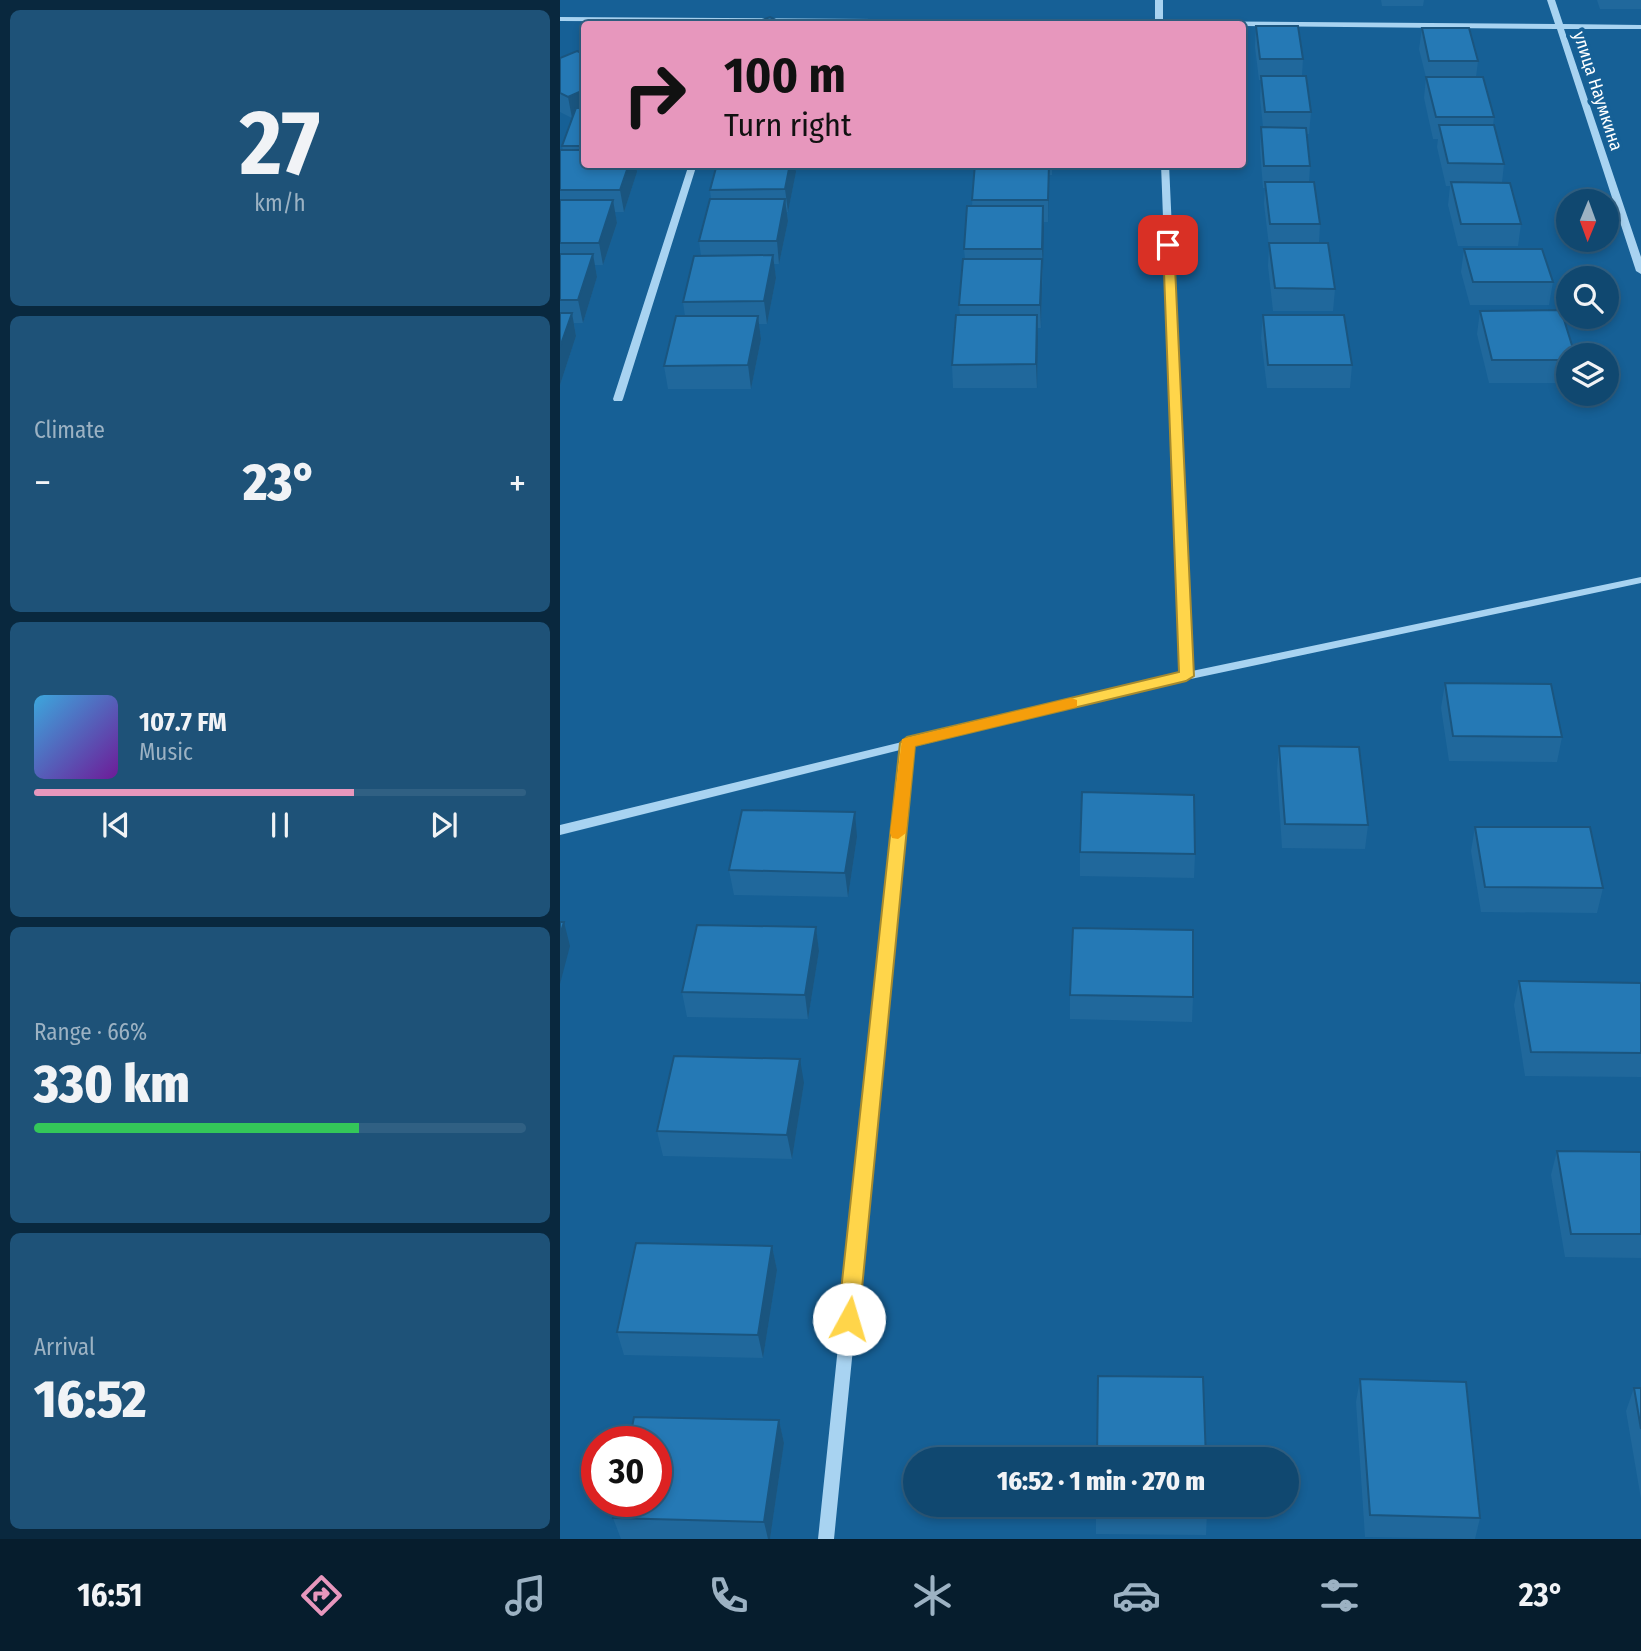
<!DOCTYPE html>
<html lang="en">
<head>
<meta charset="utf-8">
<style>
  :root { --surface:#104870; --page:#1e5278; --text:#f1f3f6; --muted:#9cb2c3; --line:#306083; --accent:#e797bd }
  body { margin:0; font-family:"Fira Sans Condensed",sans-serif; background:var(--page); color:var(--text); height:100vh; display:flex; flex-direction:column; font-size:26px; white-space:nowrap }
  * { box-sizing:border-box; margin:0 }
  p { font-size:23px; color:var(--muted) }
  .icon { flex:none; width:38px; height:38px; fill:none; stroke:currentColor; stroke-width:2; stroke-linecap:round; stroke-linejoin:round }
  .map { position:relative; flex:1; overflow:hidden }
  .details { display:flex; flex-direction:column; gap:10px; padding:10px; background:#09283e; width:560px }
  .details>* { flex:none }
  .banner { position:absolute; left:21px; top:21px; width:665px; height:147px; border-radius:7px; box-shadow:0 4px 10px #0003,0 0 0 2px var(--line); background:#e797bd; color:#111; overflow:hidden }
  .needle { width:46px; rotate:181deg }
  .tools { position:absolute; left:996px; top:189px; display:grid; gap:14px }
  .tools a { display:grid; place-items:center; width:63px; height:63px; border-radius:50%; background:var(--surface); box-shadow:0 4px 10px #0003,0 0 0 2px var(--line); font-size:35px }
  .speed { position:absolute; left:21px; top:1426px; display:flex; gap:14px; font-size:35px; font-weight:700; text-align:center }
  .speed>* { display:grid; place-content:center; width:91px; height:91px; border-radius:50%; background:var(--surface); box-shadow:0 4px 10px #0003,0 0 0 2px var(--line); line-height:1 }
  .speed .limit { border:10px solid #d22; background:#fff; color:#111 }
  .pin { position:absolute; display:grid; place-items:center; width:60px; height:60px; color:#fff; margin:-30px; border-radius:14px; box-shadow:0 4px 10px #0006 }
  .me { position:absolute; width:77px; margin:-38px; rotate:6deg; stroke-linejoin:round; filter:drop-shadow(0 0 5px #0008) }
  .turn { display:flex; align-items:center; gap:24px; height:147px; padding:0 28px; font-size:32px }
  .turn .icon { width:91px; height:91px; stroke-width:2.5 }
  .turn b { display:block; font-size:49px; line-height:60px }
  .big { font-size:52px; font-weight:800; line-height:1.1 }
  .details .widget { flex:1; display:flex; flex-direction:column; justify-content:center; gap:10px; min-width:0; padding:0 24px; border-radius:10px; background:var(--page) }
  .details .dial { align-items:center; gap:0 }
  .dial b { font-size:91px; line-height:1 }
  .song { display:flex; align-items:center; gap:21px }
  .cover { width:84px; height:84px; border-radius:10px; background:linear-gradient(135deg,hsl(200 70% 55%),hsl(280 70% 35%)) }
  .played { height:7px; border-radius:4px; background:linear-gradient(90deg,var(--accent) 65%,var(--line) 65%) }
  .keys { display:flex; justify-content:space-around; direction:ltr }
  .heat { display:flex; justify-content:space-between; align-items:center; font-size:38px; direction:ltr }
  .charge { height:10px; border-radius:5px; background:linear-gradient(90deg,#34c759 66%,var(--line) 0) }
  .trip { position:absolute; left:343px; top:1447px; width:396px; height:70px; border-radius:35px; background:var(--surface); box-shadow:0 4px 10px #0003,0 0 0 2px var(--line); font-weight:800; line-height:70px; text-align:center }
  .dock { display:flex; height:112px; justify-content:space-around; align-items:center; background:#061d2d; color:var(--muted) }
  .dock .icon { width:49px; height:49px }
  .dock .selected { color:var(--accent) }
  .dock b { font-size:32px; color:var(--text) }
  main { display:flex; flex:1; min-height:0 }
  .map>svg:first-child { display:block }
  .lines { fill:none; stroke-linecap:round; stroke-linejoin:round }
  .minor { fill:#a8d3f1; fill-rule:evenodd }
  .wall { fill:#20689c }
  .shaded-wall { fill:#1a557f }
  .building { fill:#2579b5; stroke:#1a557f; stroke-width:2 }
  .route { fill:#ffd54a; stroke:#a68a30; stroke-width:2 }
  .slow { fill:#f59e0b }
  .labels { text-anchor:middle; stroke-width:7; stroke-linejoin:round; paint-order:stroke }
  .far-street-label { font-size:18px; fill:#fff; stroke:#166096 }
</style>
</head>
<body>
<main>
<section class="details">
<div class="widget dial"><b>27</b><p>km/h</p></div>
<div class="widget"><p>Climate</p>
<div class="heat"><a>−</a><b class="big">23°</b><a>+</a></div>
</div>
<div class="widget">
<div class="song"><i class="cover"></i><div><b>107.7 FM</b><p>Music</p></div></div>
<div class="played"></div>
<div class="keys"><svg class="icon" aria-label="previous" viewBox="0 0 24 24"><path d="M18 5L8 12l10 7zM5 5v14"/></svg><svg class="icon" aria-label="pause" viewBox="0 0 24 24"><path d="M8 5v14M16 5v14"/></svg><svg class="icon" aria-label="next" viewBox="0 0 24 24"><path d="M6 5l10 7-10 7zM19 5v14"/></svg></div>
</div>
<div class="widget"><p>Range · 66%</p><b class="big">330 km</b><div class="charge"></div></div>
<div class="widget"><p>Arrival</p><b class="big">16:52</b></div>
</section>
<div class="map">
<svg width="1081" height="1539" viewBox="0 0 1081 1539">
  <rect width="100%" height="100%" fill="#166096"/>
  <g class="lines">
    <path class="minor" d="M595 0H603V21L995 24 987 0H995L1003 24 1081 25V29H1004L1081 257V274L1076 271 997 29 682 26V24L0 21V17L595 21Z
      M129 164H137L63 399 62 401H54L53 399Z
      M601 164H609L632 671 1081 577V583L626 680 353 747 274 1539H258L340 750 0 835V825L342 742 347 739 350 740 620 674Z"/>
  </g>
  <path class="wall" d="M821 0H864L863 6H822Z
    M1037 0H1081V9H1040Z
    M696 26 743 59 742 76 751 112 749 134H746L750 166 749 182 760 224 759 243 775 289 773 311H713L708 266 709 246 704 204 705 188H703L700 149 701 127H703L700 98 701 80H699L695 47Z
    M862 28 918 61 916 77 934 117 933 125 944 164 942 183 961 224 958 246H898L888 205 890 186H886L877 147 878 139H873L864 98 866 77 859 49Z
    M24 54V164H79L78 167H76L77 172 64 212H55L57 223 43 265H35L37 277 23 323H14L16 336 0 385V151L3 150 2 146 12 118 0 112V58Z
    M157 164H241V166H235L236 172 228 212H227L228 221 219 264H214L216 278 207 324H199L201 339 191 389H108L104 366 125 316 123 302 141 256 139 241 151 199 150 190Z
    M415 164H492V175H489L488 222H484L481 328H478L477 388H393L392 365 400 315 399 305 405 259 404 249 412 206Z
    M904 249 993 282 989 305H910L901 272Z
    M920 311 1008 355V383H929L917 334Z
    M703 315 792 365 790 388H707L701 338Z
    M885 683 1002 737 997 762 889 761 881 708Z
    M719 746 808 825 805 849 722 848 717 770Z
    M915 827 1043 888 1037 913 921 912 911 851Z
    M297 837 288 897 174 895 169 870Z
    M520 852 635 854 634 878 520 876Z
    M256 927 259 951 248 1019 127 1017 122 992Z
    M959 981 1081 983V1077L965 1076 954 1005Z
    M510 995 633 997 632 1022 510 1019Z
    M244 1083 232 1159 103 1156 97 1131Z
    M997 1151 1081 1152V1258L1005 1257 991 1175Z
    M212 1246 217 1270 203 1358 64 1355 57 1332Z
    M800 1379 920 1518 915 1539 805 1537 796 1402Z
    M1074 1388H1081V1499L1066 1411Z
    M219 1420 224 1443 210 1539H61L53 1518Z
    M536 1505 647 1513 646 1535 536 1534Z"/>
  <path class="shaded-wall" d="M24 90V113L12 118 8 97Z
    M69 164H76L77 172 64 212 60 190Z
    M230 164H235L236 172 228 212 225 189Z
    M489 164V182L488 222V200Z
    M225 199 228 221 219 264 217 241Z
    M53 200 57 223 43 265 39 243Z
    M483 206 484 228 483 271 482 249Z
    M33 254 37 277 23 323 18 300Z
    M213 255 216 278 207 324 204 301Z
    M482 259V282L481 328 480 305Z
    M12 313 16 336 0 385V347Z
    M477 315 478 338 477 388 476 364Z
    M198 316 201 339 191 389 188 365Z
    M295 812 297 837 288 897 285 873Z
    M4 922 10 946 0 984V935Z
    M256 927 259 951 248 1019 245 995Z
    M240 1059 244 1083 232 1159 227 1135Z
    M212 1246 217 1270 203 1358 198 1335Z
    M219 1420 224 1443 210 1539H208L204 1522Z"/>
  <path class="building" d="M210 17 223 24H191Z
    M696 26H738L743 59H700Z
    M862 28H909L918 61H869Z
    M17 51 24 54V90L8 97 0 93V58Z
    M701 76H746L751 112H705Z
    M866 77H923L934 117H876Z
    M16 108H24V146H2Z
    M879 125H934L944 164 888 163Z
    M701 127 746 128 750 166H704Z
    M0 150H24V164H69L60 190H0Z
    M157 164H230L225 189 150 190Z
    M415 164H489L488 200H412Z
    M705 182H754L760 224H710Z
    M891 182 950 183 961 224H901Z
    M150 199H225L217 241H139Z
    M0 200H53L39 243H0Z
    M407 206H483L482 249H404Z
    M709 243H768L775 289 715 288Z
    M904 249H982L993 282H913Z
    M0 254H33L18 300H0Z
    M213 255 204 301 123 302 134 256Z
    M403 259H482L480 305H399Z
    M1001 310 1015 355H1008V360H932L920 311Z
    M0 313H12L0 347Z
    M396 315H477L476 364 392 365Z
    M703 315H784L792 365H708Z
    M116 316H198L188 365 104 366Z
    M885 683 991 684 1002 737 893 736Z
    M719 746 799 747 808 825 725 824Z
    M522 792 634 795 635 854 520 852Z
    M182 810 295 812 285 873 169 870Z
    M915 827H1030L1043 888 925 887Z
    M0 922H4L0 935Z
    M137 925 256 927 245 995 122 992Z
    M513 928 633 930V997L510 995Z
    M959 981 1081 983V1053L971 1052Z
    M114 1056 240 1059 227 1135 97 1131Z
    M997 1151 1081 1152V1234H1011Z
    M76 1243 212 1246 198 1335 57 1332Z
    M538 1376 643 1377 646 1460H537Z
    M800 1379 906 1382 920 1518 810 1515Z
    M1074 1388H1081V1429Z
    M74 1417 219 1420 204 1522 53 1518 57 1502H96V1442H69Z
    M536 1505H647V1513L536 1512Z"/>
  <path class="route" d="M608 242 614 245 634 676 626 681 355 746 299 1319 296 1326 289 1328 281 1326 278 1319 340 743 347 737 619 672 603 245Z"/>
  <path class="slow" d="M511 698 517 700V707L355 746 346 833 338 839 332 838 330 833 342 739Z"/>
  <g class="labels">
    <g class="far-street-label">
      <text transform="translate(1038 91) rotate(72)" y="6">улица Наумкина</text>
    </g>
  </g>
</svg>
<div class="tools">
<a><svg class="needle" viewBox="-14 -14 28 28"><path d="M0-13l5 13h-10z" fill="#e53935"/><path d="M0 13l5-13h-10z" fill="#9cb2c3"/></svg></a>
<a><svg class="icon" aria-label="search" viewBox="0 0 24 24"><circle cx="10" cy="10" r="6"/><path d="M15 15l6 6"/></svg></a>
<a><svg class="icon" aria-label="layers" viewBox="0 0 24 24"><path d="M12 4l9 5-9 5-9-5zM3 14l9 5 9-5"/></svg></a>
</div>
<div class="speed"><div class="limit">30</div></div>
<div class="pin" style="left:608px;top:245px;background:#d93025"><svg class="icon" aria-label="arrive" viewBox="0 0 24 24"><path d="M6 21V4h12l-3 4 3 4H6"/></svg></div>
<svg class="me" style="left:289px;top:1319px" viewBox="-20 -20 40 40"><circle r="19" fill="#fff"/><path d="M0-13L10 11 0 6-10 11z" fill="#ffd54a"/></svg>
<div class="trip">16:52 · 1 min · 270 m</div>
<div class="banner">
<div class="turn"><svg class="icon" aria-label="right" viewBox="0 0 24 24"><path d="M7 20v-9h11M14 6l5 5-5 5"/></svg><div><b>100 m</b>Turn right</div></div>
</div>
</div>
</main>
<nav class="dock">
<b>16:51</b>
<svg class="icon selected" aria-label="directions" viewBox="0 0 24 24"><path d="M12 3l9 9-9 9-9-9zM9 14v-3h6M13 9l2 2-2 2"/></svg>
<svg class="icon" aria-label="music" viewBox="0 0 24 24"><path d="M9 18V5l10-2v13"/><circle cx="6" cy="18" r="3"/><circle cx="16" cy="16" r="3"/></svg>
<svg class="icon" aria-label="phone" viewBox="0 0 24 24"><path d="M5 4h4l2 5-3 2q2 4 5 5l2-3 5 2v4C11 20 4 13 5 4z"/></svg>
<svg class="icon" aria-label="climate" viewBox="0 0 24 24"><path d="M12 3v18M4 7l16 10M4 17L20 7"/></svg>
<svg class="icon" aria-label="car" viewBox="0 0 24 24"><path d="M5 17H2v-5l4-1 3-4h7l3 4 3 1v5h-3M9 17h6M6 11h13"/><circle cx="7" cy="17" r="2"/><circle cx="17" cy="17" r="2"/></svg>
<svg class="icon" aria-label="filters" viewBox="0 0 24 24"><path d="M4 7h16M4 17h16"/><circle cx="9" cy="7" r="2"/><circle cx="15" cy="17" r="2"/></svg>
<b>23°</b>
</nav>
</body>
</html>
